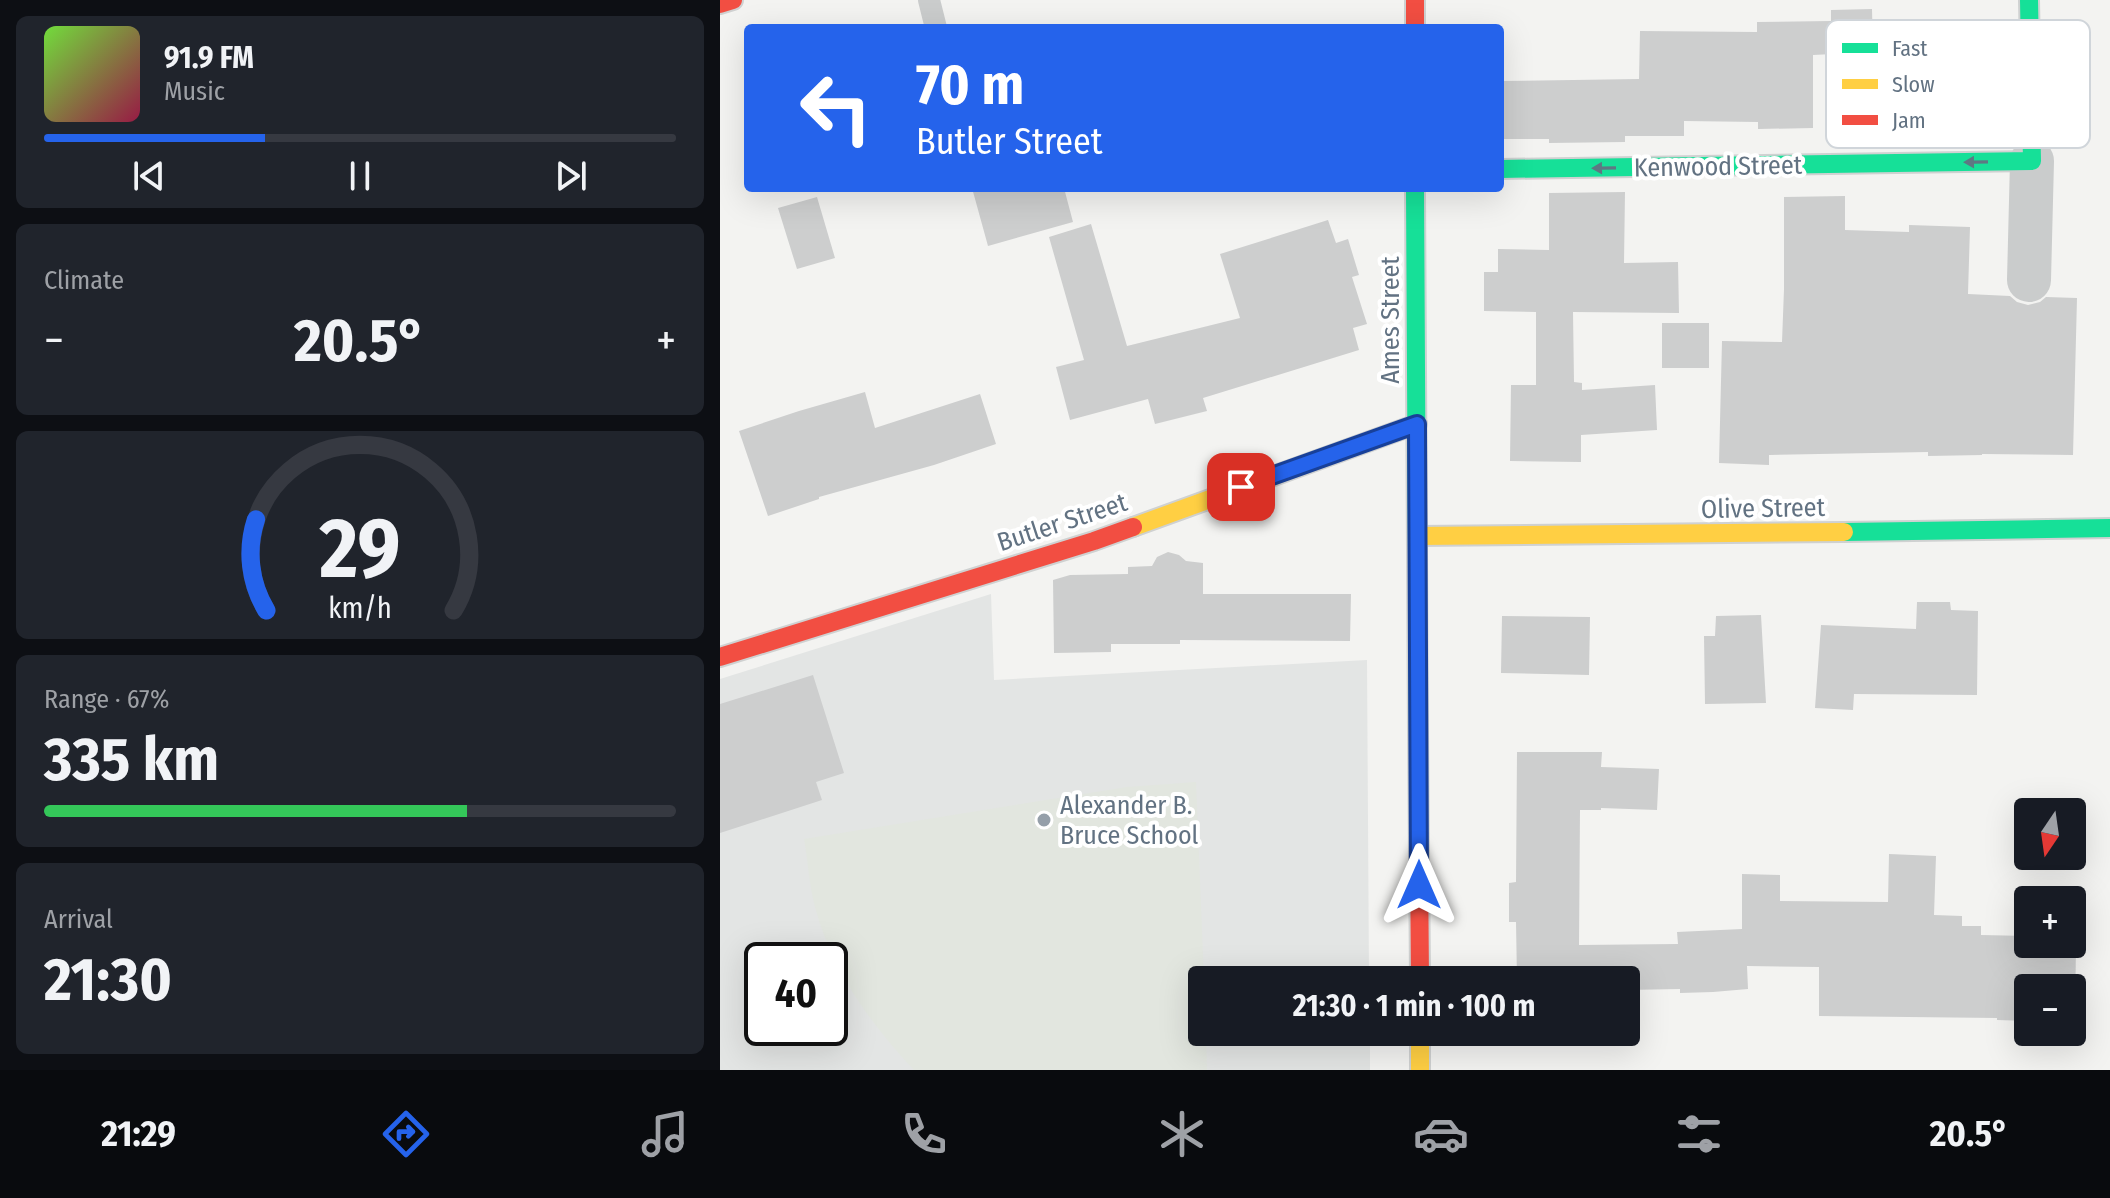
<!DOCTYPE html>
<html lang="en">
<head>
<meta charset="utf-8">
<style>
  :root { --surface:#171b24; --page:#20242c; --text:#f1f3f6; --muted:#9ea1a6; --line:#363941; --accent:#2563eb }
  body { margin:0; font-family:"Fira Sans Condensed",sans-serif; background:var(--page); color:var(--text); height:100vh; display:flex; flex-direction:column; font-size:30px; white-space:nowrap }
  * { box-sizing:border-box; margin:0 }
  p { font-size:26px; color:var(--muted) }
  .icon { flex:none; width:44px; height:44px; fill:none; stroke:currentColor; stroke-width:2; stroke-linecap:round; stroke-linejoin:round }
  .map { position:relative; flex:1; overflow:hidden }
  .sheet { display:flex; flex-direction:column; gap:16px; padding:16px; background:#0d0f14; width:720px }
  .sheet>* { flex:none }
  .top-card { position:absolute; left:24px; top:24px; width:760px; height:168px; border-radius:8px; box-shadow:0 8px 32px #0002; background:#2563eb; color:#fff; overflow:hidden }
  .needle { width:52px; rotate:193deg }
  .tools { position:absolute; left:1294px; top:798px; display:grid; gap:16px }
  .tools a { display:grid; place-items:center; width:72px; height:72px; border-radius:8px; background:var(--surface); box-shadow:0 8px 32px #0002; font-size:40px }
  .speed { position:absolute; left:24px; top:942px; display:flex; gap:16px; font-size:40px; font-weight:700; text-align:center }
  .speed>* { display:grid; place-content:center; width:104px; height:104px; border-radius:50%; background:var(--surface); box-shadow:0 8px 32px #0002; line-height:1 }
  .speed .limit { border:4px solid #111; border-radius:12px; background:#fff; color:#111 }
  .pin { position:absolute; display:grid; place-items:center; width:68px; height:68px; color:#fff; margin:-34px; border-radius:16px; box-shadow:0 4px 12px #0006 }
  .me { position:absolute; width:88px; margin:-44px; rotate:0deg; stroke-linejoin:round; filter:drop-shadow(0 0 6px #0008) }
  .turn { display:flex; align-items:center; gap:28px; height:168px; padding:0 40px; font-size:36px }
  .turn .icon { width:104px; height:104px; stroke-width:2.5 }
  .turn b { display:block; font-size:56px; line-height:68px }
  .big { font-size:60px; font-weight:700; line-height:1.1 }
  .sheet .card { flex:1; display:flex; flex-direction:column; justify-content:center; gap:12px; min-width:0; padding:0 28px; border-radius:12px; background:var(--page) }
  .sheet .dial { align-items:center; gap:0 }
  .dial svg { height:208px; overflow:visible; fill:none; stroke:var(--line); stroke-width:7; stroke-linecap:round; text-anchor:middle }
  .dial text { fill:var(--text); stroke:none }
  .song { display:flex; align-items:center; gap:24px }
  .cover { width:96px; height:96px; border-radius:12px; background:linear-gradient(135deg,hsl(100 70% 55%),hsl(340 70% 35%)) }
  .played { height:8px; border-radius:4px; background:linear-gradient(90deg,var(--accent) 35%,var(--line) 35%) }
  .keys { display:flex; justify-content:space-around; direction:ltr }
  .heat { display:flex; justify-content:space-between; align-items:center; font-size:44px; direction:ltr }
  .charge { height:12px; border-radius:6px; background:linear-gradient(90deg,#34c759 67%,var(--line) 0) }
  .trip { position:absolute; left:468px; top:966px; width:452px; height:80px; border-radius:8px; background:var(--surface); box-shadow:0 8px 32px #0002; font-weight:700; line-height:80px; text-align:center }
  .tab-bar { display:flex; height:128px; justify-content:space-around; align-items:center; background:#090b0e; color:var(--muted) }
  .tab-bar .icon { width:56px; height:56px }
  .tab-bar .active { color:var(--accent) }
  .tab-bar b { font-size:36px; color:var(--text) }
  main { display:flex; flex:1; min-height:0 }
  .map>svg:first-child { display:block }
  .built { fill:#e3e5e4; fill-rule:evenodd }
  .green { fill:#e2e6df }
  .building { fill:#cdcece }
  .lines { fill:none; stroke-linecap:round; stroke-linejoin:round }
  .fast-casing { stroke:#cfd1d1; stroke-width:22 }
  .slow-casing { stroke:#cfd1d1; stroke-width:22 }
  .jam-casing { stroke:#cfd1d1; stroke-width:22 }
  .lane { stroke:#cacccc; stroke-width:22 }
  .street { stroke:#cacccc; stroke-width:44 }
  .fast { stroke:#16e098; stroke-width:18 }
  .slow { stroke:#ffcf43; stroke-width:18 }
  .jam { stroke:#f24e42; stroke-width:18 }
  .oneway { fill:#5e7883 }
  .route-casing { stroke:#184099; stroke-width:20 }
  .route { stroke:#2563eb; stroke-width:14 }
  .poi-dot { fill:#959fa9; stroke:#fff; stroke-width:3 }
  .labels { text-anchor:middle; stroke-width:8; stroke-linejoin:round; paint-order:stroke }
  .street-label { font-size:26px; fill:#627282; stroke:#fff }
  .poi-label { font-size:26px; fill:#627282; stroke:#fff; text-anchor:start }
  .key { fill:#fff; stroke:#d0d5da; stroke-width:2 }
  .key-label { font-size:22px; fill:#627282 }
</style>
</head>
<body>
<main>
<section class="sheet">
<div class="card">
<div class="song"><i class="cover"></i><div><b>91.9 FM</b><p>Music</p></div></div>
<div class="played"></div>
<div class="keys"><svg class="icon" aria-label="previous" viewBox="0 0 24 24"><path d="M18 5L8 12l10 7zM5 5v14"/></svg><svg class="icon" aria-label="pause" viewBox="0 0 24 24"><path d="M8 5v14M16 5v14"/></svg><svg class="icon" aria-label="next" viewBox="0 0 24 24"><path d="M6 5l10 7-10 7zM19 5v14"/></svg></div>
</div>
<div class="card"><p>Climate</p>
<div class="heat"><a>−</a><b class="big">20.5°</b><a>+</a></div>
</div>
<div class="card dial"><svg viewBox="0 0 100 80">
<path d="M14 69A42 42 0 1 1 86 69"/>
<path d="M14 69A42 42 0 0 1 10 34" stroke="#2563eb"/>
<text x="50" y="56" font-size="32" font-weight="700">29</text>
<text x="50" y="72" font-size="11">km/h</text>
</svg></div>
<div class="card"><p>Range · 67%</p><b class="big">335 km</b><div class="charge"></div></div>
<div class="card"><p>Arrival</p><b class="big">21:30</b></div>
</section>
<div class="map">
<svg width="1390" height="1070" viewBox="0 0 1390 1070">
  <rect width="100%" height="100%" fill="#f3f3f1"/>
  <path class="built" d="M271 594 274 680 647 660 649 980H482V1032H650V1070H0V679ZM42 960H110V1028H42Z"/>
  <path class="green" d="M476 782 484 980H482V1032H486L487 1070H194C150 1023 112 971 95 907 89 885 88 861 84 839L407 787Z"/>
  <path class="building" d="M1152 9 1153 52 1093 55V128L1038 129V122L964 121V136H905V142L829 143V139H780V81L919 79 920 31 1037 32V22L1111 21V10Z
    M252 188H344L353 222 268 246Z
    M905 192 904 263 958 262 959 313 853 312 854 382 862 383V390L935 385 937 430 861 435V462L790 461 791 385H816V312L764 311V272H778V249L829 250V193Z
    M1125 196V230L1189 232V225L1250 227 1248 294 1290 296 1297 302 1308 305 1320 302 1326 297 1357 298 1353 455 1262 454V455L1208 456V452L1049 455V465L999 463 1002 341 1062 342 1064 289V197Z
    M97 197 115 258 77 269 58 208Z
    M608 220 616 243 628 239 639 275 632 277 647 324 633 328 639 350 483 398 487 411 435 424 428 399 350 420 336 367 364 360 329 237 371 224 407 346 520 318 500 254Z
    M942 323H989V368H942Z
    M145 392 155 428 260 394 276 444 214 465 99 497V499L48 516 19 431 79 411Z
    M448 552 459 555 466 561 483 563V594H631L630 641 460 640V644H391V652L334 653 333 580 350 575 408 574V567L432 566 437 557Z
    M1197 602H1230L1231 610 1258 611 1257 695 1134 694 1133 710 1095 708 1101 625 1196 629Z
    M1041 615 1046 703 985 704 984 636H995L996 616Z
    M782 616 870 617 869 675 781 673Z
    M93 675 124 773 96 782 102 800 0 833V704Z
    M797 752H882L881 767 939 769 937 810 881 808V810H860L859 945 958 944 957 932 1022 929V874L1060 875V901L1168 902 1169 854 1216 856 1214 915 1242 916V926H1261V935L1308 936V944H1356L1355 1021H1352V988H1308V1021L1277 1020V1018L1099 1016V967L1027 966 1028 989 993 992 960 993V989L906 990V980H797L796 922H789V883L796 882Z"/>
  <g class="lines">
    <defs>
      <path id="fast" d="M780 169 1312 161 1309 0
        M695 188 698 733
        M1124 532 1390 528"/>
      <path id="slow" d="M413 527 697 424
        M697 536 1124 532
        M700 1032V1070"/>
      <path id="jam" d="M695 0V28
        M0 4 13 0
        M0 657 374 541 413 527
        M698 733 700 980"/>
    </defs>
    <use href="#fast" class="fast-casing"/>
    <use href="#slow" class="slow-casing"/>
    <use href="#jam" class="jam-casing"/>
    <path class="lane" d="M209 0 216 28"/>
    <path class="street" d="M1309 280 1312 161"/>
    <use href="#fast" class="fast"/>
    <use href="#slow" class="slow"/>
    <use href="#jam" class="jam"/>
  </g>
  <defs><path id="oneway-solid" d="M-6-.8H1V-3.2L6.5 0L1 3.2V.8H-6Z" transform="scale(2)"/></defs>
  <g class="oneway">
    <use href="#oneway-solid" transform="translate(1256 162) rotate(179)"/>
    <use href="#oneway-solid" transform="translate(884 168) rotate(179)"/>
  </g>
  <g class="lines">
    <defs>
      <path id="route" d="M521 487 697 424 699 885"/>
    </defs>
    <use href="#route" class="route-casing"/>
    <use href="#route" class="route"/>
  </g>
  <circle class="poi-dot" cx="324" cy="820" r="8"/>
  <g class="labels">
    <g class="street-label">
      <text transform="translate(998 166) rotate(-1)" y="9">Kenwood Street</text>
      <text transform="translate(670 320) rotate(-90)" y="9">Ames Street</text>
      <text transform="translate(1043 508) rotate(-1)" y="9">Olive Street</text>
      <text transform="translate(342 522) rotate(-18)" y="9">Butler Street</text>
    </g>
    <g class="poi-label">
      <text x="340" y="814">Alexander B.<tspan x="340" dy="30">Bruce School</tspan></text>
    </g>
  </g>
  <rect x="1106" y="20" width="264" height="128" rx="12" class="key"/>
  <rect x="1122" y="43" width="36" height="10" fill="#16e098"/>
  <rect x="1122" y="79" width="36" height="10" fill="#ffcf43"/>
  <rect x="1122" y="115" width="36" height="10" fill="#f24e42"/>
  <g class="key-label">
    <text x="1172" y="56">Fast</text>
    <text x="1172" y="92">Slow</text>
    <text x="1172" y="128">Jam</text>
  </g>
</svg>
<div class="tools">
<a><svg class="needle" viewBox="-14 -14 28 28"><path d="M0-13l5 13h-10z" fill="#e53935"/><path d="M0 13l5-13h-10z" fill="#9ea1a6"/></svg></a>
<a>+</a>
<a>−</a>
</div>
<div class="speed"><div class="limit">40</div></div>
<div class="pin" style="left:521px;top:487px;background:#d93025"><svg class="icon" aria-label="arrive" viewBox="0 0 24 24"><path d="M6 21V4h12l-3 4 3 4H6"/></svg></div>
<svg class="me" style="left:699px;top:885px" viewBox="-20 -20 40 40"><path d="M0-17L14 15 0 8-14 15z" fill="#2563eb" stroke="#fff" stroke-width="4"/></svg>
<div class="trip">21:30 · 1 min · 100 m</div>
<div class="top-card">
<div class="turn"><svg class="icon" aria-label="left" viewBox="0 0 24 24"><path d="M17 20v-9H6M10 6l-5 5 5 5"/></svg><div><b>70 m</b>Butler Street</div></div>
</div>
</div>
</main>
<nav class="tab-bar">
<b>21:29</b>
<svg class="icon active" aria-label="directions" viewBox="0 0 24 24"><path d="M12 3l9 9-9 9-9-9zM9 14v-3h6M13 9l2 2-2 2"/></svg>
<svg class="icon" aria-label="music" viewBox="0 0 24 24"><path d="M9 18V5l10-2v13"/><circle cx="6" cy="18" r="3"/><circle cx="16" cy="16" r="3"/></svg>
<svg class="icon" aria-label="phone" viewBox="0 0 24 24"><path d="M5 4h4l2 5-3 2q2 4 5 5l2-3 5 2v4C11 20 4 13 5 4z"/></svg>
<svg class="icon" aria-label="climate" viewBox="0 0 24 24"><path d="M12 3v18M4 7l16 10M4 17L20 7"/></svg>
<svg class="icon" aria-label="car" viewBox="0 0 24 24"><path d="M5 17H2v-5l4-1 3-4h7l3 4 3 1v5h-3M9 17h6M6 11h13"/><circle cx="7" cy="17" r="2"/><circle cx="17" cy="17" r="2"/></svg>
<svg class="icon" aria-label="filters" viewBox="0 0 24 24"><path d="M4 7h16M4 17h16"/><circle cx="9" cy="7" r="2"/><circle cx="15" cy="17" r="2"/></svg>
<b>20.5°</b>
</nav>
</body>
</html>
